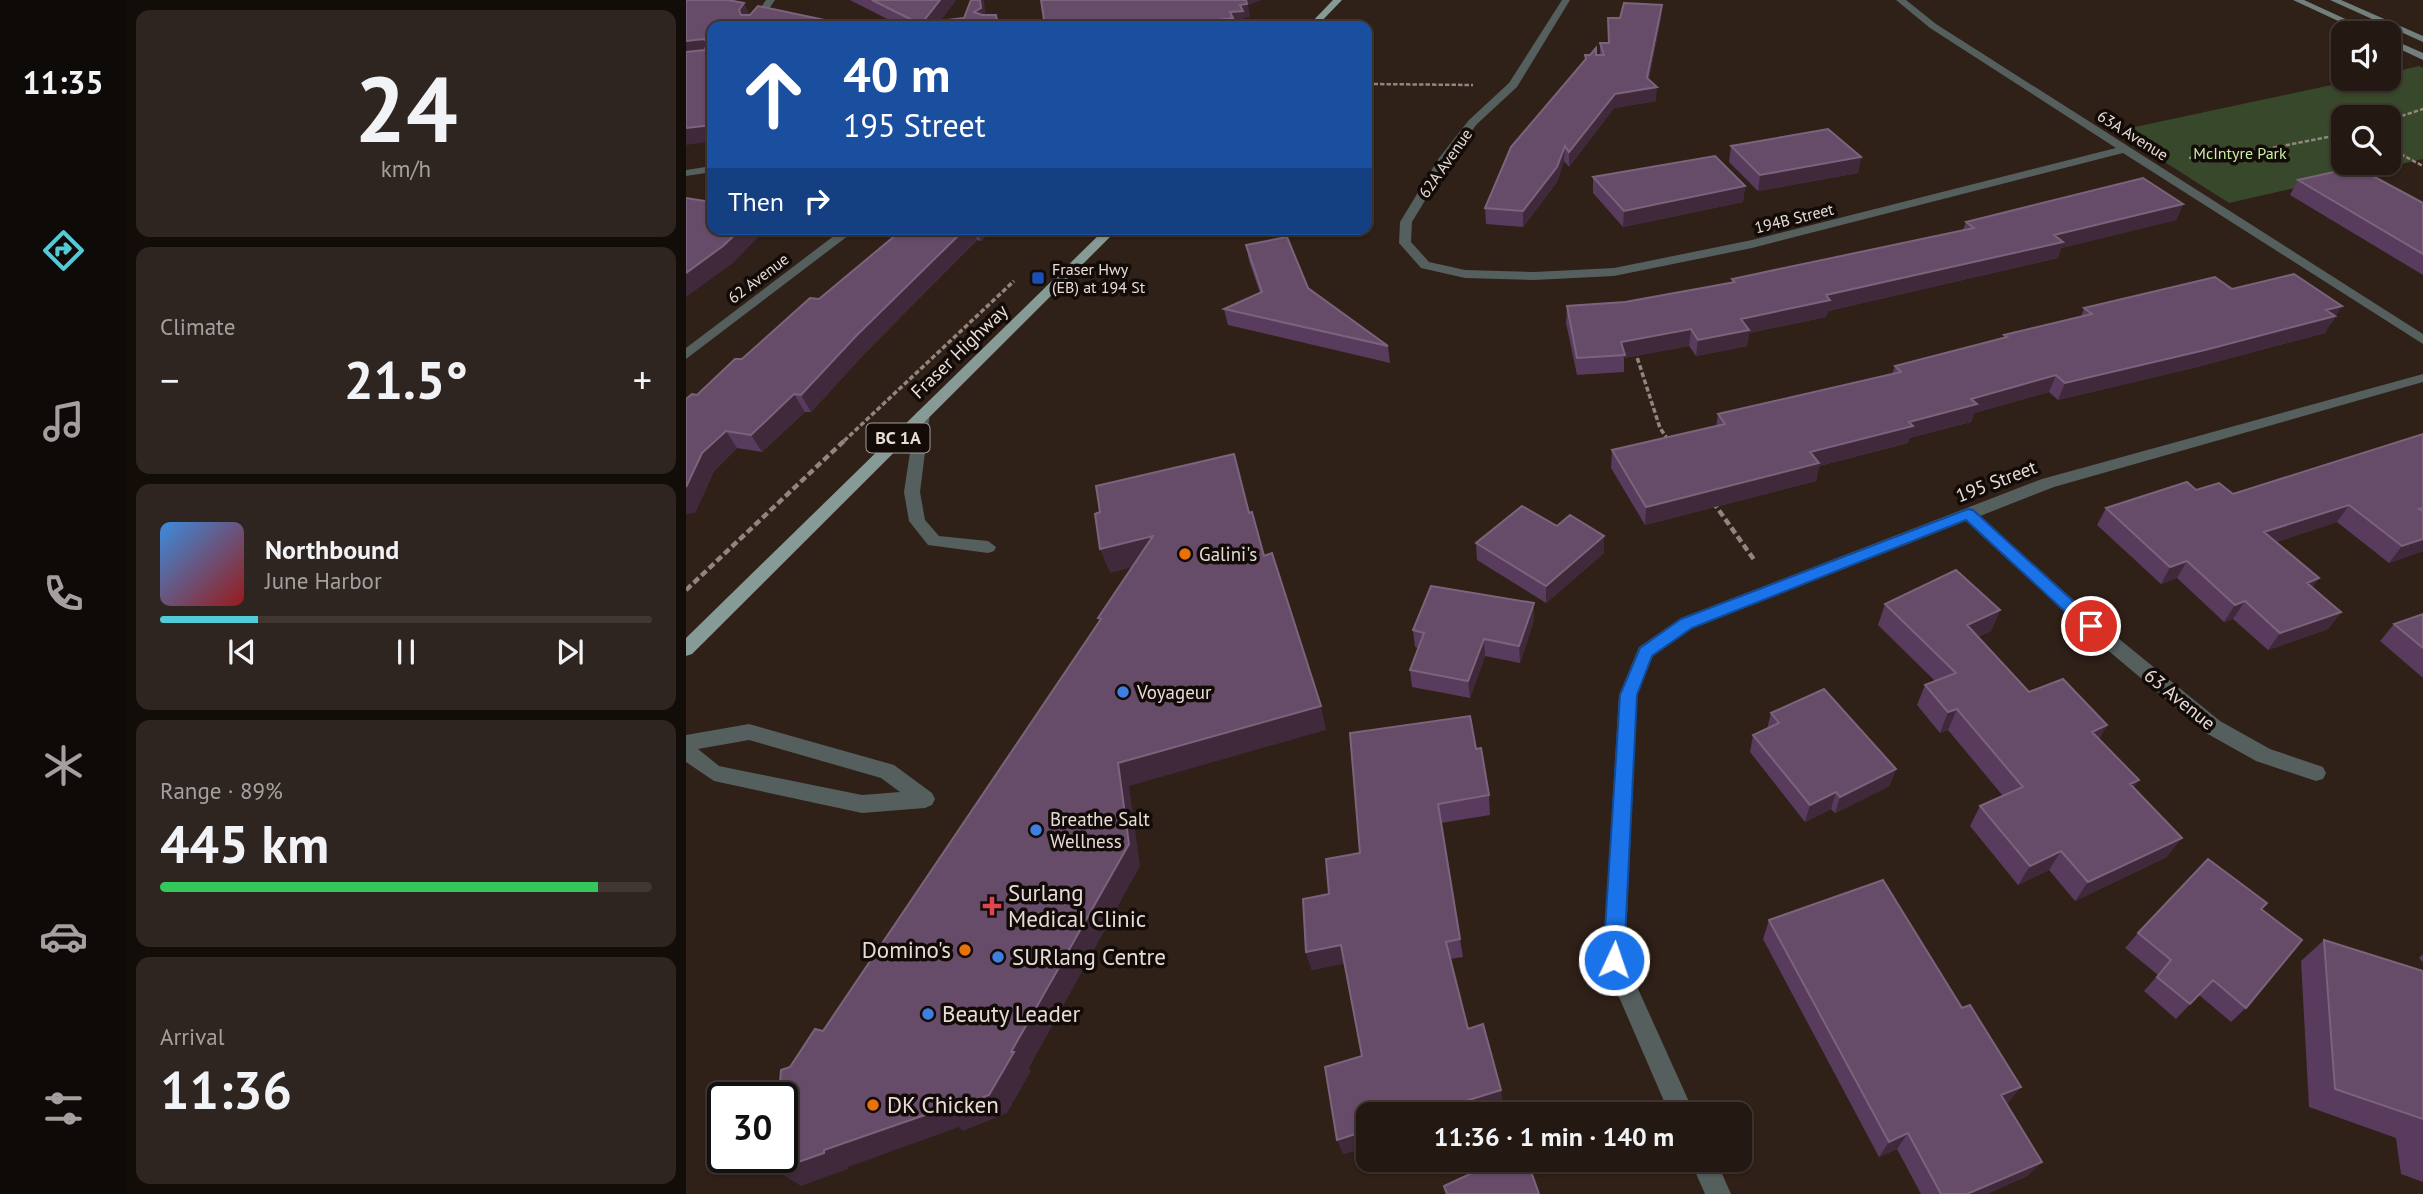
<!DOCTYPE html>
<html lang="en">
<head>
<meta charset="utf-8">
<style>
  :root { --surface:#231812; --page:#2f2520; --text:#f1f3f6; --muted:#a3a09f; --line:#403732; --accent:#52cbd9 }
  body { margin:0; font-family:"PT Sans",sans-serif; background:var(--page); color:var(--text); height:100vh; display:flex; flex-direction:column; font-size:26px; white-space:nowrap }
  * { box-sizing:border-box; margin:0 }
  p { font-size:23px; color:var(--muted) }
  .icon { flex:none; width:38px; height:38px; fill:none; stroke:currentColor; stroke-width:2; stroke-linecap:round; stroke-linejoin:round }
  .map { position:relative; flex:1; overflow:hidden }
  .side { display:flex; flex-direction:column; gap:10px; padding:10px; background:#130d0a; width:560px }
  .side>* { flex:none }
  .top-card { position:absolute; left:21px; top:21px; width:665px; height:214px; border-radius:14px; box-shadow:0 2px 5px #0004,0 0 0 2px var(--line); background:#1a4fa0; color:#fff; overflow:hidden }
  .buttons { position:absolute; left:1645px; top:21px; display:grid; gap:14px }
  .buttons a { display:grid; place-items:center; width:70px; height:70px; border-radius:14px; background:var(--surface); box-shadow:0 2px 5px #0004,0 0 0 2px var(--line); font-size:35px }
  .speed { position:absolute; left:21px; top:1082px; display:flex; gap:14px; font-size:35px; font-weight:700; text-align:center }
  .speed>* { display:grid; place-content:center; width:91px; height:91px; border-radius:50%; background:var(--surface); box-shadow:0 2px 5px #0004,0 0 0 2px var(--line); line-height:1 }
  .speed .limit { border:4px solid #111; border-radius:10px; background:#fff; color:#111 }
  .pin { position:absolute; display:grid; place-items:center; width:60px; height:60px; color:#fff; margin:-30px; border:4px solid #fff; border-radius:50%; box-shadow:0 2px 7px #0007 }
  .me { position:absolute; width:77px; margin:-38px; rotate:3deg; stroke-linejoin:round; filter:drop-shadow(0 0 5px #0008) }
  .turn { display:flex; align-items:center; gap:24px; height:147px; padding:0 21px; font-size:32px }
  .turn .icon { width:91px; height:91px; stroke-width:2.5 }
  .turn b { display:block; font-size:49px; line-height:60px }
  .then { display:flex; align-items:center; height:66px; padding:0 21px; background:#0003; gap:14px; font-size:26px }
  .big { font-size:52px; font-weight:800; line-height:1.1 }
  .side .tile { flex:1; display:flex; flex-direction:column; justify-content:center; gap:10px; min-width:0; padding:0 24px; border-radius:14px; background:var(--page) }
  .side .dial { align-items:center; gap:0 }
  .dial b { font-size:91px; line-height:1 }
  .song { display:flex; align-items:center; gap:21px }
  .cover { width:84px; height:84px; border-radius:10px; background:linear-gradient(135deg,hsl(210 70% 55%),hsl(0 70% 35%)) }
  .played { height:7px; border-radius:4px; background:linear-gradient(90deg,var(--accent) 20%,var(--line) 20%) }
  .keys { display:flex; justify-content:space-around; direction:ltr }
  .heat { display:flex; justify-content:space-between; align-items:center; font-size:38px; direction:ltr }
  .charge { height:10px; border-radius:5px; background:linear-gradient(90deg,#34c759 89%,var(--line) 0) }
  .trip { position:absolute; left:670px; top:1102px; width:396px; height:70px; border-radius:14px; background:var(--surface); box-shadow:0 2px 5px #0004,0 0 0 2px var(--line); font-weight:800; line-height:70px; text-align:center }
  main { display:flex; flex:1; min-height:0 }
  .tabs { display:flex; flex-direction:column; width:126px; justify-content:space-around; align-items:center; background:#0e0a07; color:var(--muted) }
  .tabs .icon { width:49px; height:49px }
  .tabs .on { color:var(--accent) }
  .tabs b { font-size:32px; color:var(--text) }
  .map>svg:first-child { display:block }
  .green { fill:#38482a; fill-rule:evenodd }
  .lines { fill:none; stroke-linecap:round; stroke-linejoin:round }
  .path-far2 { stroke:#91857e; stroke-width:2.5; stroke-dasharray:4.5 2; stroke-linecap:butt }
  .path-far1 { stroke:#91857e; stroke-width:3.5; stroke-dasharray:5 2.5; stroke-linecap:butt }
  .path { stroke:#91857e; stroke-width:4.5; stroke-dasharray:7 3.5; stroke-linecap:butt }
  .lane { fill:#555f5d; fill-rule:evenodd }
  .street { fill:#555f5d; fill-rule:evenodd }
  .secondary { fill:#71807d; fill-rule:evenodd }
  .primary { fill:#869a96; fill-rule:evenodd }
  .wall { fill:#583b5d }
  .shaded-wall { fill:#41293c }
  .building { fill:#674c6a; stroke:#7b637b; stroke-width:2 }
  .route { fill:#1a73e8; stroke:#114b97; stroke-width:2 }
  .transit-dot { fill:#1a4fb4; stroke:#120b08; stroke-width:2.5 }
  .food-dot { fill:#e8710a; stroke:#120b08; stroke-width:2.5 }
  .shop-dot { fill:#3f7fe0; stroke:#120b08; stroke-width:2.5 }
  .health-dot { fill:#e0444e; stroke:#120b08; stroke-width:2.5 }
  .labels { text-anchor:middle; stroke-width:7; stroke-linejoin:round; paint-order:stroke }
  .far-street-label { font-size:16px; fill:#e7dcd7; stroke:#120b08 }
  .far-park-label { font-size:16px; fill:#c8eea6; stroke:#120b08 }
  .far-poi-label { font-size:16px; fill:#e7dcd7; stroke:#120b08; text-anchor:start }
  .shield { fill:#120b08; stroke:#a79d99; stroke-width:2 }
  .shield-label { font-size:18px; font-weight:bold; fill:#e7dcd7 }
  .street-label { font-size:19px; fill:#e7dcd7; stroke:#120b08 }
  .poi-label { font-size:19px; fill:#e7dcd7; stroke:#120b08; text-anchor:start }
  .near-poi-label { font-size:23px; fill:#e7dcd7; stroke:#120b08; text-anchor:start }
</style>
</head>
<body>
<main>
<nav class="tabs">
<b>11:35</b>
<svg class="icon on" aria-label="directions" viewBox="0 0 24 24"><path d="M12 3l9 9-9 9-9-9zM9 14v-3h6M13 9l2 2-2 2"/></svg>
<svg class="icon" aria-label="music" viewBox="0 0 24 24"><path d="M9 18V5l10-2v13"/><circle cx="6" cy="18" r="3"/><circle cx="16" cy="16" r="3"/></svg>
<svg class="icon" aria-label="phone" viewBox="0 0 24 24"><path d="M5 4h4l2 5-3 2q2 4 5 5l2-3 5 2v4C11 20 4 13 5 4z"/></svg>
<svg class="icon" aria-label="climate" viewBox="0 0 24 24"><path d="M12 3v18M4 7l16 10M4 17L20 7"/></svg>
<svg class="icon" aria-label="car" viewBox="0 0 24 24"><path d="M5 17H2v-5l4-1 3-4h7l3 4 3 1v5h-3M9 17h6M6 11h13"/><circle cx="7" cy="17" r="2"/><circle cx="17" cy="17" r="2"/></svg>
<svg class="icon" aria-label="filters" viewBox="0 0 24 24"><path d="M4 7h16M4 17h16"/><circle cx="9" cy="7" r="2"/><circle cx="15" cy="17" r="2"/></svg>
</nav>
<section class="side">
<div class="tile dial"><b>24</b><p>km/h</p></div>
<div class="tile"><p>Climate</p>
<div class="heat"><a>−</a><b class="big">21.5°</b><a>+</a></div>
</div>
<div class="tile">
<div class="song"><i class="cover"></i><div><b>Northbound</b><p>June Harbor</p></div></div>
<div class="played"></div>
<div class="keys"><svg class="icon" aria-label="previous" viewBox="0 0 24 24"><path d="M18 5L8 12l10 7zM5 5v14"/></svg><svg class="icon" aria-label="pause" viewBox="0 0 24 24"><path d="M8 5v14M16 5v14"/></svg><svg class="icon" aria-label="next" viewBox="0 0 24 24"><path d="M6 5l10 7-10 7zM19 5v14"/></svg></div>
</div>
<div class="tile"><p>Range · 89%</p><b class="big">445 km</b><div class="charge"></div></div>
<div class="tile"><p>Arrival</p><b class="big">11:36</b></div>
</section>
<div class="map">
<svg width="1737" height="1194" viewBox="0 0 1737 1194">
  <rect width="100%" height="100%" fill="#2f2018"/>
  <path class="green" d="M1733 66 1737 68V159L1543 203 1430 131 1674 79H1703V73ZM1657 117H1703V163H1657Z"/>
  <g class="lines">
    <path class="path-far2" d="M681 84 787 85
      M1703 120 1737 109
      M1703 148 1737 166
      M1503 158 1581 149 1657 134"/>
    <path class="path-far1" d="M949 351 974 428 983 441
      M158 441 328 281"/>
    <path class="path" d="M1027 502 1069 561
      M0 590 160 439"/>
    <path class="lane" d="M237 408 244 413 234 492 239 520 253 536 302 541 310 547 308 551 302 553 242 545 223 521 218 492 230 413Z
      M63 724 208 765 246 793 249 799 246 805 239 808 176 813 28 781 0 762V735ZM63 740 195 778 214 792 176 795 33 766 12 749Z"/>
    <path class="street" d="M80 0H89L71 26H62Z
      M876 0H884L831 87 791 124 764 159 726 222 725 242 743 262 779 270 848 272 928 268 1066 240 1430 148 1244 28 1210 0H1220L1250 24 1737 334V344L1437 153 1066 248 928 276 848 280 779 278 735 268 713 243 714 222 753 158 783 120 823 83Z
      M317 21 322 24 320 26H296Z
      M26 166V172L0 176V170Z
      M157 229H171L0 359V348Z
      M1737 374V382L1368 487 1294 516 1411 621 1534 721 1584 749 1637 767 1640 773 1637 779 1630 781 1570 761 1520 733 1399 631 1280 521 1007 628 967 656 951 695 939 960 1009 1115H984L917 960 933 695 953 647 995 618 1356 479Z
      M1004 1160H1030L1045 1194H1019Z"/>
    <path class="secondary" d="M1607 0H1618L1690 33H1678Z
      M1644 0H1655L1737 36V42Z
      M1703 38 1737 53V60L1703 44Z"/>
    <path class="primary" d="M647 0H656L631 26H622Z
      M419 229H432L6 654 0 656V638Z"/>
  </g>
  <path class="wall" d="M164 0H270L254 21 310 15 314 26H215Z
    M976 5 975 18 963 79 970 101 928 108 883 167 878 161 871 182 837 227 800 224 799 208 899 61V55H914V43H922V18H934Z
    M1045 146 1175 157 1172 173 1072 191 1043 162Z
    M907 177 1059 186 1057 202 937 227 907 193Z
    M1612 180 1737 203V275L1604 195Z
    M1497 204 1490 220 1375 248 1372 258 1142 311 1140 317 1063 333 1061 346 1010 356 1003 346 938 358V372L891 375 880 323 881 306 939 302 1046 283V279L1277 230 1280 222Z
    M217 229H308L295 241 291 240 179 353 125 412H119L76 452 51 448 28 471 9 513 11 395 133 299Z
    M560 245 622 288 702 346 704 363 542 325 538 309 574 293 563 261Z
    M1546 289 1646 323 1644 324 1639 333 1511 367 1372 400 1363 392 1288 413 1285 422 1223 438 1222 443 1133 466 1130 481 959 525 925 468 926 450 1030 427 1032 414 1206 374 1209 366 1317 338 1318 335 1395 317 1398 308Z
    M1737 434V551L1703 563 1651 522 1590 542 1633 578 1626 587 1655 612 1642 629 1582 650 1547 619 1538 622 1491 578 1475 584 1411 525 1420 508 1510 490 1547 494Z
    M871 526 918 536V553L860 603 791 560 790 543Z
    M848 603V620L834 663 799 656 784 698 726 687 724 670 732 648 729 647 727 630Z
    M1199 604 1314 610 1305 631 1292 637 1343 692 1421 725 1413 739 1448 788 1481 857 1389 901 1363 870 1332 885 1284 826 1294 806 1317 796 1262 730 1254 733 1231 705 1239 685 1249 681 1192 625Z
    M1737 614V678L1694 641 1708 624Z
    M1085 713 1210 769 1203 786 1149 813 1145 809 1119 822 1064 752 1067 735 1081 729Z
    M790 749 803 795 804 815 755 823 777 957 764 959 782 1029 817 1105 682 1115V1147L657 1154 676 1056 659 963 626 970 620 952 643 894 674 853Z
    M1575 909 1560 1008 1545 1022 1513 995 1490 1019 1458 991 1472 975 1439 948 1452 933Z
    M1083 920 1322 1103 1320 1104 1356 1162 1341 1176 1301 1194H1235L1211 1149 1193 1157 1077 939Z
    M1638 940 1737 971V1182L1715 1174 1710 1138 1623 1107 1615 961Z
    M1737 954V962L1733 958Z"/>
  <path class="shaded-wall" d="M254 0H270L250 26 236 23Z
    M294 0H298L300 22 288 12Z
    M557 0H576L562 5 564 17 558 18 560 25 548 26H518L517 22 544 12Z
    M58 3 65 17 60 24 53 10Z
    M976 5 975 18 961 88 971 87 970 101 928 108 883 167V152L929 94 961 78Z
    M402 20 403 26H359Z
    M18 39 26 53 0 56V41Z
    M26 125V141L0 145V128Z
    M879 146 878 161 871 182 837 227V211Z
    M1175 157 1172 173 1072 191 1074 175Z
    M1059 186 1057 202 937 227 938 211Z
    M1497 204 1490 220 1375 248 1372 258 1142 311 1140 317 1063 333 1061 346 1010 356 1012 340 1055 319 1368 235Z
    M55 229H80L47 263 0 297V273Z
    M279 229H287L291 240 179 353 125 412 115 395 170 336Z
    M290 229H308L295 241Z
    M1656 306 1646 323 1644 324 1639 333 1511 367 1372 400 1379 383Z
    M1005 329 1003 346 938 358 935 342Z
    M1370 375 1363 392 1288 413 1285 422 1223 438 1222 443 1133 466 1130 481 959 525 960 507 1285 399Z
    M108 394 119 412 76 452 65 435Z
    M40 431 51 448 28 471 9 513 0 514V487L16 453Z
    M1663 505 1651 522 1567 549 1578 532Z
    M467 536 475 560 424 573 414 549Z
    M918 536V553L860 603V586Z
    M1737 539V551L1703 563 1716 546Z
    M1501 561 1491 578 1475 584 1484 567Z
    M1633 578 1620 596 1621 583Z
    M1559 601 1547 619 1538 622 1549 605Z
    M848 603V620L834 663 833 646Z
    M1314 610 1305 631 1273 646 1281 625Z
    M1655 612 1642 629 1582 650 1594 633Z
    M798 639 799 656 784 698 782 681Z
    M635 706 640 730 443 786 454 866 343 1068 345 1071 321 1113 277 1131 273 1127 162 1167V1169L115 1186 89 1170 138 1150 325 1052 432 763Z
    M1271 709 1262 730 1254 733 1262 712Z
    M1421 725 1409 746 1406 732Z
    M1210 769 1203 786 1149 813 1154 797Z
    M1453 780 1440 800 1444 784Z
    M1150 792 1145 809 1119 822 1124 805Z
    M1496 838 1481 857 1389 901 1402 882Z
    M1375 851 1363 870 1332 885 1344 866Z
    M655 945 661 963 626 970 620 952Z
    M1335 1087 1322 1103 1302 1111 1315 1095Z
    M815 1090 817 1105 787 1115H734Z
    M682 1130V1147L657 1154 651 1140Z
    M1222 1133 1211 1149 1193 1157 1203 1142Z
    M1356 1162 1341 1176 1301 1194H1281Z"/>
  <path class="building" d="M0 0H42L58 3 53 10 55 15H64L72 6 167 26H26V125L0 128V52L19 50 21 42 18 39 0 41Z
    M186 0H254L236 23 278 18 285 0H294L295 8 288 12 296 15H310L312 26H238Z
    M355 0H560L561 4 554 5 557 11 544 12 547 18 517 22 519 26H401L402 20 359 26Z
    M938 3 976 5 961 78 971 87 929 94 883 152 879 146 871 167 837 211 799 208 825 147 900 59 899 55H904L910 48V55H918L914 43H923L922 18H934Z
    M1142 129 1175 157 1074 175 1045 146Z
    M1029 156 1059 186 938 211 907 177Z
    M1670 167 1737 203V254L1612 180Z
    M1457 178 1497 204 1368 235 1377 242 1140 295 1144 300 1055 319 1063 330 1012 340 1005 329 935 342 939 355 891 358 881 306 939 302 1049 282 1046 279 1288 228 1280 222Z
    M0 198 25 202 26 201V229H55L37 246 0 273Z
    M217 229H279L170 336 115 395 108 394 65 435 40 431 16 453 0 487V399L6 394 11 395 49 359H56L124 298 133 299Z
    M601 237 622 288 702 346 538 309 576 292 560 245Z
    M1608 274 1656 306 1640 310 1649 316 1519 350 1379 383 1370 375 1285 399 1291 404 1223 422 1227 426 1124 452 1133 463 960 507 926 450 1039 424 1032 414 1215 372 1209 366 1321 337 1318 335 1406 314 1398 308 1529 277 1546 289Z
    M1737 434V508L1733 509 1737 511V539L1716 546 1663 505 1578 532 1633 578 1621 583 1655 612 1594 633 1559 601 1549 605 1501 561 1484 567 1420 508 1501 482 1510 490 1533 483 1547 494Z
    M548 454 563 513 566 512 578 556 586 553 635 706 432 763 443 844 325 1052H328L303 1095 257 1113 259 1108 138 1150V1153L89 1170 90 1157H96V1097H88L93 1095 95 1070 104 1067 129 1029 137 1031 415 619 412 618 467 536 414 549 409 514 414 512 410 486Z
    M836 506 871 526 884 515 918 536 860 586 790 543Z
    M1270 570 1314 610 1281 625 1343 692 1377 679 1421 725 1406 732 1453 780 1444 784 1496 838 1402 882 1375 851 1344 866 1294 806 1337 787 1271 709 1262 712 1239 685 1270 673 1199 604Z
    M745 586 848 603 833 646 798 639 782 681 724 670 738 633 727 630Z
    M1737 614V648L1708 624Z
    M1138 689 1210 769 1154 797 1150 792 1124 805 1067 735 1093 723 1085 713Z
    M784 716 790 749 795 748 803 795 752 804 774 939 760 942 782 1029 797 1024 815 1090 734 1115H682V1130L651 1140 639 1067 676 1056 655 945 620 952 617 899 643 894 640 859 674 853 664 733Z
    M1522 859 1581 903 1575 909 1616 940 1560 1008 1527 980 1504 1004 1471 977 1485 960 1452 933Z
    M1197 880 1276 1008 1284 1005 1335 1087 1315 1095 1356 1162 1281 1194H1255L1222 1133 1203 1142 1083 920Z
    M1638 940 1737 971V1119L1649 1089Z
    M814 1160H841L853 1194H761L758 1186Z"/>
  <path class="route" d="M1282 509 1287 510 1410 622 1413 626 1410 630H1399L1280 520 1006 628 966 656 951 695 938 960 935 966 928 969 920 966 917 960 934 695 954 648 995 619Z"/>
  <rect class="transit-dot" x="345" y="271" width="14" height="14" rx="3.5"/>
  <g class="food-dot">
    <circle cx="499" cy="554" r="7"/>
    <circle cx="279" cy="950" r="7"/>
    <circle cx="187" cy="1105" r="7"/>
  </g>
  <g class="shop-dot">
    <circle cx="437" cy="692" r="7"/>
    <circle cx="350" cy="830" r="7"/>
    <circle cx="312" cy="957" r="7"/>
    <circle cx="242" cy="1014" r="7"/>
  </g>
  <path class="health-dot" d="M302.5 895.5h7v7h7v7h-7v7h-7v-7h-7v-7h7z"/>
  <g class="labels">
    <g class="far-street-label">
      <text transform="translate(1447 135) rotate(32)" y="6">63A Avenue</text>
      <text transform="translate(759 163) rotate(-55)" y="6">62A Avenue</text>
      <text transform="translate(1108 218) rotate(-14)" y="6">194B Street</text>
      <text transform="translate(72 278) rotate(-37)" y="6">62 Avenue</text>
    </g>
    <g class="far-park-label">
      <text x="1554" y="159">McIntyre Park</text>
    </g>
    <g class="far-poi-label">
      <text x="366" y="275">Fraser Hwy<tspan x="366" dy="18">(EB) at 194 St</tspan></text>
    </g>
    <rect class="shield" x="180.5" y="423.5" width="63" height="29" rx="5"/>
    <g class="shield-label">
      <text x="212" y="444">BC 1A</text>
    </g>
    <g class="street-label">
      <text transform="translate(273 351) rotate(-44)" y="7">Fraser Highway</text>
      <text transform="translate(1310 481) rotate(-21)" y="7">195 Street</text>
      <text transform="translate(1494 699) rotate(39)" y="7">63 Avenue</text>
    </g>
    <g class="poi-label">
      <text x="513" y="561">Galini's</text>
      <text x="451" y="699">Voyageur</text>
      <text x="364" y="826">Breathe Salt<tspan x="364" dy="22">Wellness</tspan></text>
    </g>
    <g class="near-poi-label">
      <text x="322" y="901">Surlang<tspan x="322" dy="26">Medical Clinic</tspan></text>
      <text x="265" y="958" text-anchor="end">Domino's</text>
      <text x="326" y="965">SURlang Centre</text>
      <text x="256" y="1022">Beauty Leader</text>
      <text x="201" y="1113">DK Chicken</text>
    </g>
  </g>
</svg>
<div class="buttons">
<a><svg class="icon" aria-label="sound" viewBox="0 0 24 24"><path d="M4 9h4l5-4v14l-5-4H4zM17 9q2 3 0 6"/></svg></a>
<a><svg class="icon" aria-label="search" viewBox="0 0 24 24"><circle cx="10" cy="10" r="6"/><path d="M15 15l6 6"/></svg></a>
</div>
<div class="speed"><div class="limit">30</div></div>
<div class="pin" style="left:1405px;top:626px;background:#d93025"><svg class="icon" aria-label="arrive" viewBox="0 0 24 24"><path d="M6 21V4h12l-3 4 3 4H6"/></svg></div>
<svg class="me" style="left:928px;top:960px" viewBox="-20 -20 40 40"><circle r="17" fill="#1a73e8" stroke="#fff" stroke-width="3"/><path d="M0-11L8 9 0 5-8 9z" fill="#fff"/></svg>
<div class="trip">11:36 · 1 min · 140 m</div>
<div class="top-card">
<div class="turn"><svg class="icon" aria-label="ahead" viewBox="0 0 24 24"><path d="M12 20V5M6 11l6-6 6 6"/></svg><div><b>40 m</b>195 Street</div></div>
<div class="then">Then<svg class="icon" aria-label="right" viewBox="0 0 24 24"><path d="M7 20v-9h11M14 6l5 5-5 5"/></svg></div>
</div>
</div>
</main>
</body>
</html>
